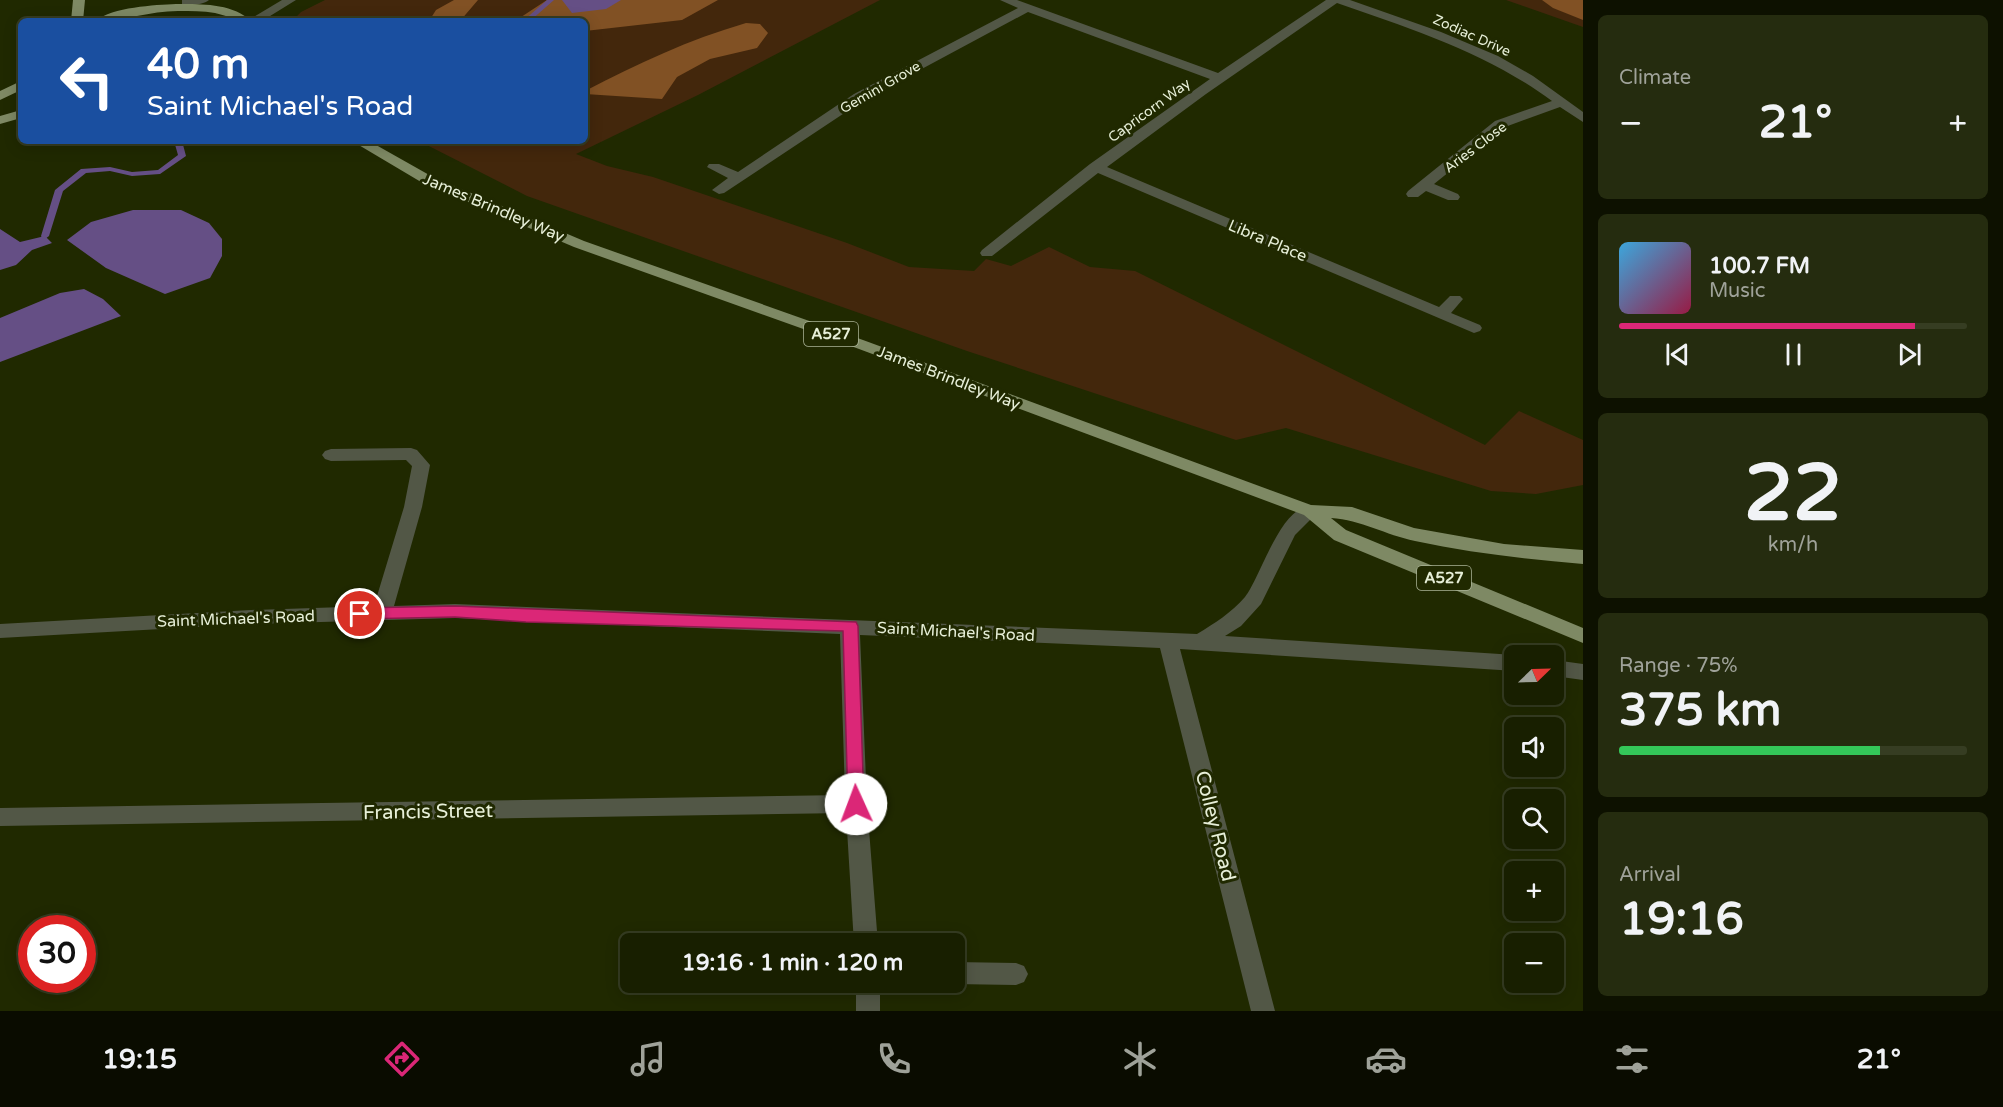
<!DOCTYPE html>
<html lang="en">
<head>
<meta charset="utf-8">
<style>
  :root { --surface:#181f00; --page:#252c0f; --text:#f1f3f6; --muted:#9fa299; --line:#363d22; --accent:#db2777 }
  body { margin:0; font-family:"Varela Round",sans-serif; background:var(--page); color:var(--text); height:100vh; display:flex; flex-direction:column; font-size:22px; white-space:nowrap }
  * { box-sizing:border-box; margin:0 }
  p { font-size:20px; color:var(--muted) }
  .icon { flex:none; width:33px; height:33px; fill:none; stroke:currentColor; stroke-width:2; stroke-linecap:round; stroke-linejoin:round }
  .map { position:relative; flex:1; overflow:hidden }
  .details { display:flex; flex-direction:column; gap:15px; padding:15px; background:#0d1100; width:420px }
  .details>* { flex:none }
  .top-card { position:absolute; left:18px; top:18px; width:570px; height:126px; border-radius:9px; box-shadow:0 3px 15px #0003,0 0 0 2px var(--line); background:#1a4fa0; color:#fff; overflow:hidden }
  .needle { width:39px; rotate:67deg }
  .controls { position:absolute; left:1504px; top:645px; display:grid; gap:12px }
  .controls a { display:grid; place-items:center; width:60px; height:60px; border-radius:9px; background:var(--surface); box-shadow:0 3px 15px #0003,0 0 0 2px var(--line); font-size:30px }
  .speed { position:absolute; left:18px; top:915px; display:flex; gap:12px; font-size:30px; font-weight:700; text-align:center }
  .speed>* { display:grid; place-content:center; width:78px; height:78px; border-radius:50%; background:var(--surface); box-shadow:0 3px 15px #0003,0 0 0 2px var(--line); line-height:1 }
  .speed .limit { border:9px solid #d22; background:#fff; color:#111 }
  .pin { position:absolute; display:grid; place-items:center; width:51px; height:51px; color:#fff; margin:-26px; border:3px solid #fff; border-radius:50%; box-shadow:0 2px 6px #0007 }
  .me { position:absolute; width:66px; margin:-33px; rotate:358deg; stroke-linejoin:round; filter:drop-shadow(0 0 4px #0008) }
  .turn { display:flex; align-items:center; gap:21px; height:126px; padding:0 30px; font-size:27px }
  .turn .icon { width:78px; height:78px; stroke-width:2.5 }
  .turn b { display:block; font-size:42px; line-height:51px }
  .big { font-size:45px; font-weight:700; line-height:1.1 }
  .details .card { flex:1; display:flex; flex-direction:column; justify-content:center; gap:9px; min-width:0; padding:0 21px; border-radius:9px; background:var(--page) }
  .details .dial { align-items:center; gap:0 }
  .dial b { font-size:78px; line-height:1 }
  .song { display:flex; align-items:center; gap:18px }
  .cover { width:72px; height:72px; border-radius:9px; background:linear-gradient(135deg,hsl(200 70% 55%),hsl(340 70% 35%)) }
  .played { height:6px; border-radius:3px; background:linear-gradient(90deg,var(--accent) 85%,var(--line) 85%) }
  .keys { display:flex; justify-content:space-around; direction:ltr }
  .heat { display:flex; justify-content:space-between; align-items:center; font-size:33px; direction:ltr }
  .charge { height:9px; border-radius:4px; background:linear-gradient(90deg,#34c759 75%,var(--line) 0) }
  .trip { position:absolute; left:620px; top:933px; width:345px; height:60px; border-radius:9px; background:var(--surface); box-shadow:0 3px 15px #0003,0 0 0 2px var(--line); font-weight:700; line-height:60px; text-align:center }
  .tabs { display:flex; height:96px; justify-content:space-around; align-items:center; background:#0a0c00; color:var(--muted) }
  .tabs .icon { width:42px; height:42px }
  .tabs .active { color:var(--accent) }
  .tabs b { font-size:27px; color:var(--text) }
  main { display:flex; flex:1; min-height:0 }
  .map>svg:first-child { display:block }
  .green { fill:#43270c }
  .forest { fill:#815124 }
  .water { fill:#654f85 }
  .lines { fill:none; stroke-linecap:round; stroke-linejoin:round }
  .stream { fill:#654f85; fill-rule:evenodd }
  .minor { fill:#525746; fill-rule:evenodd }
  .major { fill:#7e8964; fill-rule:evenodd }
  .route { fill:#db2777; stroke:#8e194d; stroke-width:1.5 }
  .labels { text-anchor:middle; stroke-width:6; stroke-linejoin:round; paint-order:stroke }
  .far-street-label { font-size:14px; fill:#e7efd8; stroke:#202900 }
  .shield { fill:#202900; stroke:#abb497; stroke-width:1.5 }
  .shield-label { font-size:15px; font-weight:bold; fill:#e7efd8 }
  .street-label { font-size:16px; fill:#e7efd8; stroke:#202900 }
  .near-street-label { font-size:20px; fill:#e7efd8; stroke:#202900 }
</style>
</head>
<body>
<main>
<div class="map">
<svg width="1583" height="1011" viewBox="0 0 1583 1011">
  <rect width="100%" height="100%" fill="#202900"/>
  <path class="green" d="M325 0H880L698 95 576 154 607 166 653 177 847 243 909 267 974 271 986 259 1011 266 1049 247 1090 267 1135 271 1485 445 1519 411 1583 440V485L1536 494 1491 491 1286 428 1236 440 967 351 527 196 419 141H585V21H292L301 12Z
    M1506 0H1583V27Z"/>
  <path class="forest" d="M454 0H478L460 21H429L436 10Z
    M547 0H718L682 20 585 31V21H515Z
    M1542 0H1583V20L1553 8Z
    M746 23 760 24 768 33 757 48 710 59 677 77 662 99 585 94V91C639 63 688 40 746 23Z"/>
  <path class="water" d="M562 0H621L606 9 572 13Z
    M133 210H181L209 223 222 239V256L210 278 165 294 106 268 67 240 91 222Z
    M0 229 20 242 45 236 52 243 32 250 16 265 0 270Z
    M84 289 103 299 121 316 0 362V318L60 293Z"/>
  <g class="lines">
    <path class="stream" d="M547 0H554L530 21H523Z
      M174 141H182L186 156 160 174 132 176 110 171 86 173 63 191 49 236 45 239 42 238 41 236 55 190 81 169 110 167 132 172 158 170 178 155Z"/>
    <path class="minor" d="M182 0H209C203 5 189 6 182 4Z
      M282 0H296L262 21H247Z
      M1000 0H1017L1218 73 1326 0H1350L1441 32 1498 56 1533 76 1583 112V122L1560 107 1505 127 1434 184 1458 194 1460 197 1458 200H1448L1426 191 1418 197H1408L1406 194 1408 191 1495 121 1552 101C1487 53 1412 29 1337 3L1206 94 1107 167 1439 307 1450 296H1460L1463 299 1451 313 1480 325 1482 328 1480 331 1474 333 1098 173 992 256H982L980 253 982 250 1090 164 1210 79 1028 12 864 100 724 193 719 194 712 190 728 178 707 167 709 164H719L738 172 854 94 1018 8Z
      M411 448 417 450 430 465 422 507 394 606 455 604 1197 634C1215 623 1231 613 1245 597 1261 577 1283 497 1316 507L1319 511 1295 535 1261 604 1241 626 1225 636 1515 655V671L1180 649 1275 1011H1251L1160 648 860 635 867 804 878 944H854L846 813 0 826V808L845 795 840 634 455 618 251 624 0 638V624L251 610 374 606 404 507 412 466 406 460 331 461 325 459 322 455 325 451 331 449Z
      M1554 660 1583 664V680L1554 676Z
      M954 962 1016 963 1024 966 1028 974 1024 982 1016 985 954 984 950 982H954Z
      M856 982H880V1011H856Z"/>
    <path class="major" d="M73 0H85L83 21H71Z
      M176 4C199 4 233 3 251 21 237 21 228 16 215 13 203 11 191 11 178 11 150 11 124 21 96 21 112 7 155 5 176 4Z
      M21 81V90L0 100V91Z
      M21 110V118L0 124V116Z
      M352 141H369L431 176 584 241 863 340 1311 505 1352 507 1414 528 1504 544 1583 550V564C1526 559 1471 553 1415 541 1386 535 1361 520 1331 518L1346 530 1583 628V643L1334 540 1304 515 851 346 574 247 421 182Z"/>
  </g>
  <path class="route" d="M455 606 856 622 858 626 864 804 862 809 856 811 850 809 848 804 843 631 526 622 455 617 360 619 355 618 353 614 355 610 360 608Z"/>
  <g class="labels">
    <g class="far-street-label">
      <text transform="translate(1472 35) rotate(24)" y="5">Zodiac Drive</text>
      <text transform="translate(880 87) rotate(-30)" y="5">Gemini Grove</text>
      <text transform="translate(1149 110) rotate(-36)" y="5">Capricorn Way</text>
      <text transform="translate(1475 147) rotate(-37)" y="5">Aries Close</text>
    </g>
    <g class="shield">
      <rect x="804" y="322" width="54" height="24" rx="4.5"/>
      <rect x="1417" y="566" width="54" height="24" rx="4.5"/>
    </g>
    <g class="shield-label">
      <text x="831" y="339">A527</text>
      <text x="1444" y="583">A527</text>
    </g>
    <g class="street-label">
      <text transform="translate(494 207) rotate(23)" y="6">James Brindley Way</text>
      <text transform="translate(1268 240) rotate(23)" y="6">Libra Place</text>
      <text transform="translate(949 377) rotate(21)" y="6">James Brindley Way</text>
      <text transform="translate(236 618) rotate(-2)" y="6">Saint Michael's Road</text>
      <text transform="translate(956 631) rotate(3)" y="6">Saint Michael's Road</text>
    </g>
    <g class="near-street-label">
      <text transform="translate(428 811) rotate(-1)" y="7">Francis Street</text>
      <text transform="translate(1216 826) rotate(76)" y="7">Colley Road</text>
    </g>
  </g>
</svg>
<div class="controls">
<a><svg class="needle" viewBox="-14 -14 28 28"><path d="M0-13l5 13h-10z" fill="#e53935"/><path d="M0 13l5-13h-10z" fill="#9fa299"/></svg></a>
<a><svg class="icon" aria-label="sound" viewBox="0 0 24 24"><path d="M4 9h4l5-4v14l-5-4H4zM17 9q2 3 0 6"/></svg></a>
<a><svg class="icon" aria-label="search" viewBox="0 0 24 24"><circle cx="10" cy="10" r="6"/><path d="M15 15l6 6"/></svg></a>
<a>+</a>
<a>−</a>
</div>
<div class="speed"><div class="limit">30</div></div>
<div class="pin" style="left:360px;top:614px;background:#d93025"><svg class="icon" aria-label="arrive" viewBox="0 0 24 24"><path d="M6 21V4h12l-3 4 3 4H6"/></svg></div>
<svg class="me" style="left:856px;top:804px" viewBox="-20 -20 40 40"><circle r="19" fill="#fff"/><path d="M0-13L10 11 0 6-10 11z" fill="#db2777"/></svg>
<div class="trip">19:16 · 1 min · 120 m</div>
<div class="top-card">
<div class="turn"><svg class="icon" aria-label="left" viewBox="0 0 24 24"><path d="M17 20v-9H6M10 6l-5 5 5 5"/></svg><div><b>40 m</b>Saint Michael's Road</div></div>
</div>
</div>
<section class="details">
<div class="card"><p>Climate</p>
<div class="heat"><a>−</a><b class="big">21°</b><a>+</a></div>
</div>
<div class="card">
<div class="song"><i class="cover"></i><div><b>100.7 FM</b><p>Music</p></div></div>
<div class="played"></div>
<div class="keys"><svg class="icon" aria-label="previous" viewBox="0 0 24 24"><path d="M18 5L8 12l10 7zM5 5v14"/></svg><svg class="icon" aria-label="pause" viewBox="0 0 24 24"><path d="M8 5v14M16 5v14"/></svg><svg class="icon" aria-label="next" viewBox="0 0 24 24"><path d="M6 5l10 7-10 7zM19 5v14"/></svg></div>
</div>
<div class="card dial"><b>22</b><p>km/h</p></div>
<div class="card"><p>Range · 75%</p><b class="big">375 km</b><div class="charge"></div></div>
<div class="card"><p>Arrival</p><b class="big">19:16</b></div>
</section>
</main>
<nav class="tabs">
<b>19:15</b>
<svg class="icon active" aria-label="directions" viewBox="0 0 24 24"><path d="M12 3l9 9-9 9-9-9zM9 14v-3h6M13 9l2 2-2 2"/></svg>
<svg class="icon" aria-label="music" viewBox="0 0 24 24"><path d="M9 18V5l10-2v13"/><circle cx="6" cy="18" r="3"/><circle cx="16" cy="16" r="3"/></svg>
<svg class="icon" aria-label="phone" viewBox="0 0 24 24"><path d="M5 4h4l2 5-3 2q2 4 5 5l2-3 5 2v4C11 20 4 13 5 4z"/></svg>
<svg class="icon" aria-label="climate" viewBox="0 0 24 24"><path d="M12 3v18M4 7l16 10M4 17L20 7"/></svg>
<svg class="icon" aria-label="car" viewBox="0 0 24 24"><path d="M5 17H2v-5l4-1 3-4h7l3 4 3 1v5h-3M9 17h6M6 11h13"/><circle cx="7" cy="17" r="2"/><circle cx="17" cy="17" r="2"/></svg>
<svg class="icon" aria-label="filters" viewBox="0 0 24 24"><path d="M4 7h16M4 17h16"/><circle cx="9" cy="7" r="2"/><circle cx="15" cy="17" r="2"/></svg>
<b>21°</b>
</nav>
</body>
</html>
